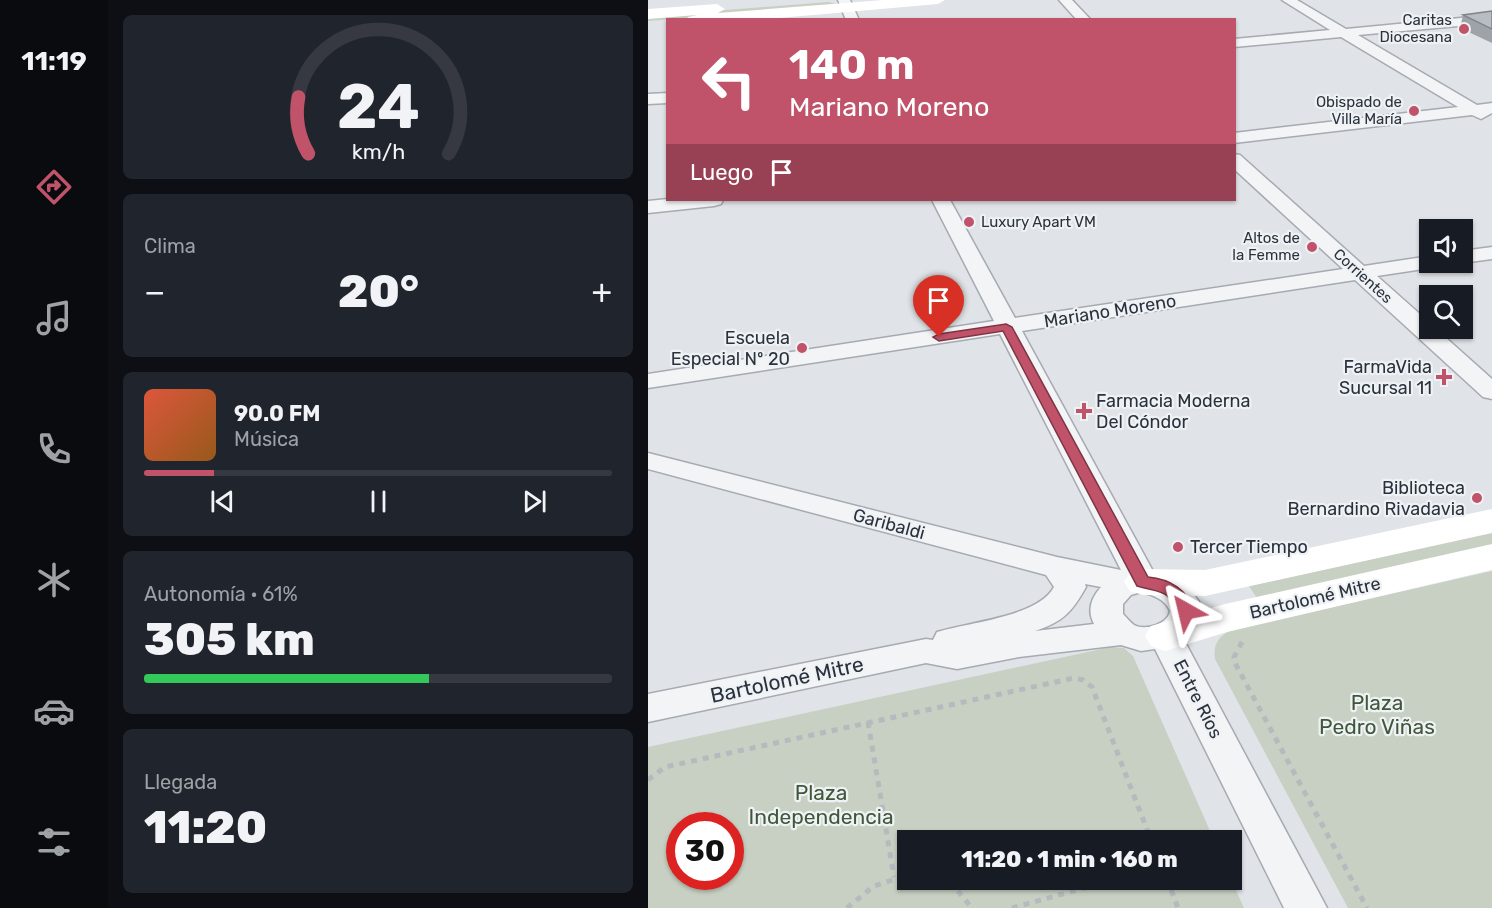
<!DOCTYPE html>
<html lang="es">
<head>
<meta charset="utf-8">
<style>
  :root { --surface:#171b24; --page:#20242c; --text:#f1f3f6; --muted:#9ea1a6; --line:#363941; --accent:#c05269 }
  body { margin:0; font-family:Rubik,sans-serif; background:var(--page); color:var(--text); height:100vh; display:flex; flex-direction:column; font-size:22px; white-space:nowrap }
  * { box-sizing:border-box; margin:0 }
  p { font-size:20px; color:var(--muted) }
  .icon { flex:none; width:33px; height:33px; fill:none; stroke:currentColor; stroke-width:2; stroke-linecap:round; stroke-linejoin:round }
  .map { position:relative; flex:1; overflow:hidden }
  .sheet { display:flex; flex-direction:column; gap:15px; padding:15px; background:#0d0f14; width:540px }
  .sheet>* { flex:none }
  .guide { position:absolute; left:18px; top:18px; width:570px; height:183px; border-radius:0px; box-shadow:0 2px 4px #0004; background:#c05269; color:#fff; overflow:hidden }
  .buttons { position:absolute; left:771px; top:219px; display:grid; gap:12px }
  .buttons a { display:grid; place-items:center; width:54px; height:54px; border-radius:0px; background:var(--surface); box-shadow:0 2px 4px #0004; font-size:30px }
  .speed { position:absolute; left:18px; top:812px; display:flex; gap:12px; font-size:30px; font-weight:700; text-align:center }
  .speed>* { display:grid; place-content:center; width:78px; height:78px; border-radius:50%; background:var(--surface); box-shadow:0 2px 4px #0004; line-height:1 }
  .speed .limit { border:9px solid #d22; background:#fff; color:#111 }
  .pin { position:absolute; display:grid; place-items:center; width:51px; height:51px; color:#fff; margin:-62px -26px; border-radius:50% 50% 50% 0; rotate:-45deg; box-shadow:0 0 6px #0007 }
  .pin .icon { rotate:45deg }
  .me { position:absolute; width:66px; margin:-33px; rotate:323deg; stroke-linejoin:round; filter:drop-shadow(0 0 4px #0008) }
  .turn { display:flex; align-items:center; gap:21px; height:126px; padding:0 24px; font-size:27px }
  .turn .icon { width:78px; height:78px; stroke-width:2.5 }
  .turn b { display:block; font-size:42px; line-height:51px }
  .then { display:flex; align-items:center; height:57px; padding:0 24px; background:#0003; gap:12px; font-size:22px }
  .big { font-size:45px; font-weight:800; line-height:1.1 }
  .sheet .widget { flex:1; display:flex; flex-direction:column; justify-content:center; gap:9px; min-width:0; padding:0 21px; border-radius:9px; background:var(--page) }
  .sheet .dial { align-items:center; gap:0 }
  .dial svg { height:156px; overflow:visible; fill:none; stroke:var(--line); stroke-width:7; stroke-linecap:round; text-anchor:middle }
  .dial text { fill:var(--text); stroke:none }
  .song { display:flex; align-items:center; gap:18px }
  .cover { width:72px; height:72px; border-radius:9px; background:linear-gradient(135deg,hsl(10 70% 55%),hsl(30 70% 35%)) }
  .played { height:6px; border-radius:3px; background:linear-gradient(90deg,var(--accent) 15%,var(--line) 15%) }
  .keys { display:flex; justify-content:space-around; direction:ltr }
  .heat { display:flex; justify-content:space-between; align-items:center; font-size:33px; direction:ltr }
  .charge { height:9px; border-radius:4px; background:linear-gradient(90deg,#34c759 61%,var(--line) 0) }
  .trip { position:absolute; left:249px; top:830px; width:345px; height:60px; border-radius:0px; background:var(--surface); box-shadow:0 2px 4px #0004; font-weight:800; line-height:60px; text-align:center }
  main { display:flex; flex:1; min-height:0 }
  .dock { display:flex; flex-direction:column; width:108px; justify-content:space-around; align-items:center; background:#090b0e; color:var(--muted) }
  .dock .icon { width:42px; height:42px }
  .dock .selected { color:var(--accent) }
  .dock b { font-size:27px; color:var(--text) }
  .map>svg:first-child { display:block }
  .green { fill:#c7d0c2; fill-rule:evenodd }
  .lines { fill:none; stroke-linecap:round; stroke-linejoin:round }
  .street-casing { stroke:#a6aab1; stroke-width:3 }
  .path { stroke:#b6babe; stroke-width:5; stroke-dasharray:6 6; stroke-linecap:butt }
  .street { fill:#f2f4f6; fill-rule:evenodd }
  .secondary { fill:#fff; fill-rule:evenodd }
  .wall { fill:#9ea3a9 }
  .building { fill:#b8bdc4; stroke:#818489; stroke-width:1.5 }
  .route { fill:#c05269; stroke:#7d3544; stroke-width:1.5 }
  .poi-dot { fill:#c05269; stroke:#eff2f5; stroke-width:2 }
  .labels { text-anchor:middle; stroke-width:4.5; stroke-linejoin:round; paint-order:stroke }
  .far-poi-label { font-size:15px; fill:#2a323d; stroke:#eff2f5; text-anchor:end }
  .far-street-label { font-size:15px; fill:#2a323d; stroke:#eff2f5 }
  .street-label { font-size:18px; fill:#2a323d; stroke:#eff2f5 }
  .poi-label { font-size:18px; fill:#2a323d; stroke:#eff2f5; text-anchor:end }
  .near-street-label { font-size:21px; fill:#2a323d; stroke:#eff2f5 }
  .near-park-label { font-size:21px; fill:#415739; stroke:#eff2f5 }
</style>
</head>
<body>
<main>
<nav class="dock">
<b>11:19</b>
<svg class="icon selected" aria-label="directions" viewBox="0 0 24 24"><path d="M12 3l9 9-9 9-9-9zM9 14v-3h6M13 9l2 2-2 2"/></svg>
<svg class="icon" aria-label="music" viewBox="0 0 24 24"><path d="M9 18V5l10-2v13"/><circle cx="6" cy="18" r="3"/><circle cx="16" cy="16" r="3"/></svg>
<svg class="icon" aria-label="phone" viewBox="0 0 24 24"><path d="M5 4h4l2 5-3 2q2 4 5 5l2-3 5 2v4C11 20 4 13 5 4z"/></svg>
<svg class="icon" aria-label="climate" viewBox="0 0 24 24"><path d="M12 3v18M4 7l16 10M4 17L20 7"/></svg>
<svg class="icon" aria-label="car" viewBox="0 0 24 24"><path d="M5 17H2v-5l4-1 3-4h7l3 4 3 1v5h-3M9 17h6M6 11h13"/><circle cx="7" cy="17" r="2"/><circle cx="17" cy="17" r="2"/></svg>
<svg class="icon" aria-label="filters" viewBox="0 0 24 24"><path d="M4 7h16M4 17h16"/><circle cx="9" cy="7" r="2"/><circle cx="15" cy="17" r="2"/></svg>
</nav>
<section class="sheet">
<div class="widget dial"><svg viewBox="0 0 100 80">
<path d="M14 69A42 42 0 1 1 86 69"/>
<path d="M14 69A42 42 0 0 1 9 40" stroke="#c05269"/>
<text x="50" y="56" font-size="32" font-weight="700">24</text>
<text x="50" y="72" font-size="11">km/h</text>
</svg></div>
<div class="widget"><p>Clima</p>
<div class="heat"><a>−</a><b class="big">20°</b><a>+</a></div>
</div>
<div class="widget">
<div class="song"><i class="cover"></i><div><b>90.0 FM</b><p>Música</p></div></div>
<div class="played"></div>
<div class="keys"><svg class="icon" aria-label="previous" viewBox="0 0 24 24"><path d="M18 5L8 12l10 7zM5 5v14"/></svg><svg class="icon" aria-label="pause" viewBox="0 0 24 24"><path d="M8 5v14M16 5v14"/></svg><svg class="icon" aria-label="next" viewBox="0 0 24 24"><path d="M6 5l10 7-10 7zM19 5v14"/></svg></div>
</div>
<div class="widget"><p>Autonomía · 61%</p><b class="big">305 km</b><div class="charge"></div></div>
<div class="widget"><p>Llegada</p><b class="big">11:20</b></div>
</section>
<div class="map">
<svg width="844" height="908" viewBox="0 0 844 908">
  <rect width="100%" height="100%" fill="#e0e3e7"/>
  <path class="green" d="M180 2 189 4 183 7 0 21V16Z
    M844 532V547L610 600 601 586Z
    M844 571V908H700L567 659C565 645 570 636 584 630Z
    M463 647 476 648 485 656 566 840H260V879H583L596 908H0V747ZM32 825H82V876H32Z"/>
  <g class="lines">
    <defs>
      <path id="street" d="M190 0H202L211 20H198Z
        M411 0H424L443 20H429Z
        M634 0H649L698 29 844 15V23L710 35 829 105 844 103V113L833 119 824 115 586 143V133L810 107 693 37 586 47V39L682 30Z
        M20 93V103L0 104V94Z
        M586 154 592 155 716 266 782 256V262H792L789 266 782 268 729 276 782 323V328H787L844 379V399L835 397 707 280 374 331 506 573C538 581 580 613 536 640L679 908H636L507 649 493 651 473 645 371 657 309 669 278 663 0 722V694L278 639 285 640 289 632C321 622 390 617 406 587L398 575 0 469V453L409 557 473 570 352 334 0 388V374L346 321 284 200H302L367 318 695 269 586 169ZM437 584 453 587C443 598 439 611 446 624L387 631C415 622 424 612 438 587ZM493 592C505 595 517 599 522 611 520 624 498 631 486 625 482 622 478 617 475 614V604L483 595Z
        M20 199 75 200 73 204 66 206 0 213V201Z
        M844 247V259L814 263 811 262H814V251Z"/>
    </defs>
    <use href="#street" class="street-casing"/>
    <path class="path" d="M594 642 586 657 587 663 719 908
      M220 722 246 877
      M0 780 17 767 426 678 435 680 444 687 503 840
      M289 879 309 890 324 908
      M519 879 530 908
      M199 908 226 886 260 875
      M364 908 469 879"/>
    <use href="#street" class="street"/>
    <path class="secondary" d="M235 0H297L290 4 109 20H38L40 17 49 15 0 19V9L69 4 77 9 70 13Z
      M844 509V533L557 596 495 595 482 591 476 582 482 573 495 569 557 570Z
      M844 544V570L579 632 517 651 503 646 497 636 503 626 577 604Z"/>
  </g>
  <path class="wall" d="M844 11V43L812 28 815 15Z"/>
  <path class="building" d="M844 11V29L815 15Z"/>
  <path class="route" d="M358 324 364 327 500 577C522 579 540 590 546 611L544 615H532C517 588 518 594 489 586L355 331 291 341 285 337 291 334Z"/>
  <g class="poi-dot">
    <circle cx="816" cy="29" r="6"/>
    <circle cx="766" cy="111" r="6"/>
    <circle cx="321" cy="222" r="6"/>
    <circle cx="664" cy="247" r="6"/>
    <circle cx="154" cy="348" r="6"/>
    <path d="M793 368h6v6h6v6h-6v6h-6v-6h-6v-6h6z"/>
    <path d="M433 402h6v6h6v6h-6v6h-6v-6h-6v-6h6z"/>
    <circle cx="829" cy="498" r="6"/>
    <circle cx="530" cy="547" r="6"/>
  </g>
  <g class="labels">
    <g class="far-poi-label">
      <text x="804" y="25">Caritas<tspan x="804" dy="17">Diocesana</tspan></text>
      <text x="754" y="107">Obispado de<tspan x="754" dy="17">Villa María</tspan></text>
      <text x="333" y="227" text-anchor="start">Luxury Apart VM</text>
      <text x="652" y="243">Altos de<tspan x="652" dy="17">la Femme</tspan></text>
    </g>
    <g class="far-street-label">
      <text transform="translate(715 276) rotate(42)" y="5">Corrientes</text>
    </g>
    <g class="street-label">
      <text transform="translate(462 311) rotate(-9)" y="6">Mariano Moreno</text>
      <text transform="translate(241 524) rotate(15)" y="6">Garibaldi</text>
      <text transform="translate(667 598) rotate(-13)" y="6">Bartolomé Mitre</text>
      <text transform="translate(550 699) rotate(63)" y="6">Entre Ríos</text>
    </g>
    <g class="poi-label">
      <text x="142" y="344">Escuela<tspan x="142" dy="21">Especial Nº 20</tspan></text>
      <text x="784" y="373">FarmaVida<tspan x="784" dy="21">Sucursal 11</tspan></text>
      <text x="448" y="407" text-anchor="start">Farmacia Moderna<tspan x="448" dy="21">Del Cóndor</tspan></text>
      <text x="817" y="494">Biblioteca<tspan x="817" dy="21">Bernardino Rivadavia</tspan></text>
      <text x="542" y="553" text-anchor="start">Tercer Tiempo</text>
    </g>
    <g class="near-street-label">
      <text transform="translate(139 680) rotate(-12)" y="7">Bartolomé Mitre</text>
    </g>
    <g class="near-park-label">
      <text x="729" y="710">Plaza<tspan x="729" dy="24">Pedro Viñas</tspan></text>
      <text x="173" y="800">Plaza<tspan x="173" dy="24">Independencia</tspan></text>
    </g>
  </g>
</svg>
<div class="buttons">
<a><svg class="icon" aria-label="sound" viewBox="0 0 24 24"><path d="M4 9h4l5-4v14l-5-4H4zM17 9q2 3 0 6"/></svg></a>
<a><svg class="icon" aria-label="search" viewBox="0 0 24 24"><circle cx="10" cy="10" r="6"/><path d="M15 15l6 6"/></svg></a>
</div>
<div class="speed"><div class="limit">30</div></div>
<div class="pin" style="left:291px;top:337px;background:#d93025"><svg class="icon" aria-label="arrive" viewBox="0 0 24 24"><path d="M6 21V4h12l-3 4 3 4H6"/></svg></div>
<svg class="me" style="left:538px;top:611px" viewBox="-20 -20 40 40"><path d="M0-17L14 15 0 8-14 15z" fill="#c05269" stroke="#fff" stroke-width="4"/></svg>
<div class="trip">11:20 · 1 min · 160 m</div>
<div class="guide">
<div class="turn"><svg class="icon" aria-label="left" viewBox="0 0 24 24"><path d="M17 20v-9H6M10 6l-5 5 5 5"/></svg><div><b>140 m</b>Mariano Moreno</div></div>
<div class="then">Luego<svg class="icon" aria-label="arrive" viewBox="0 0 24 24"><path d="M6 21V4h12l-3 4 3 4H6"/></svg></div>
</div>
</div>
</main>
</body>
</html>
